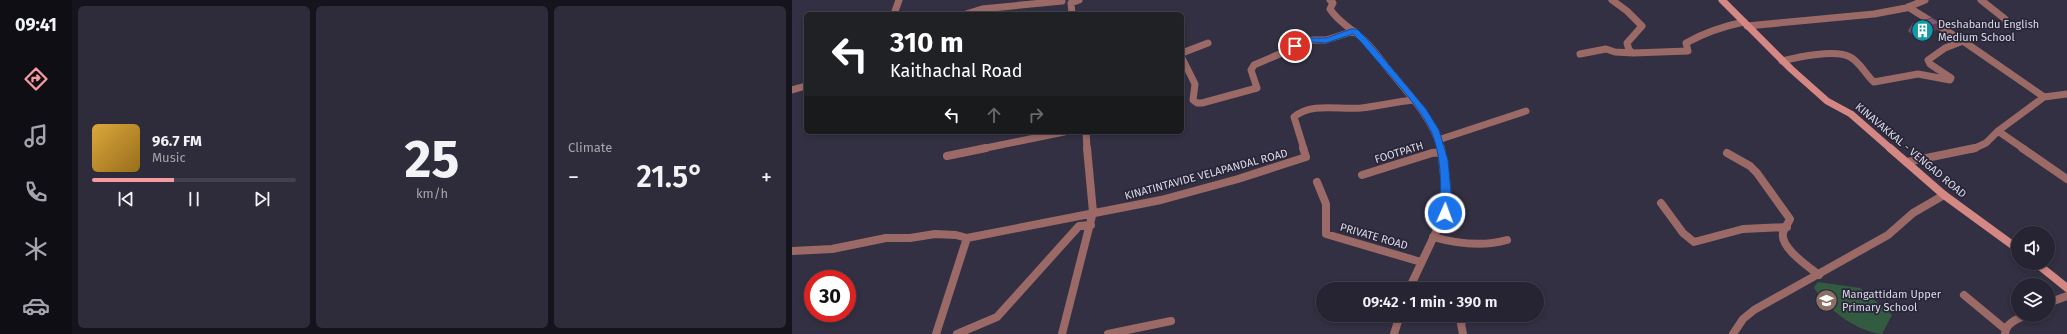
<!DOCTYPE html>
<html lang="en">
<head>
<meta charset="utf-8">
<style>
  :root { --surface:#262432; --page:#2e2c3a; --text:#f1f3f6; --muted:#a4a4ac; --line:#42414d; --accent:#f49aa1 }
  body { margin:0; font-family:"Fira Sans",sans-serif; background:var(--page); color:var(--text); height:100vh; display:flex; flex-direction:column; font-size:15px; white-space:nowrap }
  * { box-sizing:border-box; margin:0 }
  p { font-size:13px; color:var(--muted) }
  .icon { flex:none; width:22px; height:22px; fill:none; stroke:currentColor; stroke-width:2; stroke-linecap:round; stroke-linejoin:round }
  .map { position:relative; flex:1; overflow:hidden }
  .sheet { display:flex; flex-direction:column; gap:6px; padding:6px; background:#15141c; width:720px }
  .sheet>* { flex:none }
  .top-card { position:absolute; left:12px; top:12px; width:380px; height:122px; border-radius:6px; box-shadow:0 2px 6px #0003,0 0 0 1px var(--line); background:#202124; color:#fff; overflow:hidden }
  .buttons { position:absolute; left:1219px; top:226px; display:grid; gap:8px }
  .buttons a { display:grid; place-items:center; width:44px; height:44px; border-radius:50%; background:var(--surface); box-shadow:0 2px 6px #0003,0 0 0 1px var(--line); font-size:20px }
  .speed { position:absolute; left:12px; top:270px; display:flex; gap:8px; font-size:20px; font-weight:700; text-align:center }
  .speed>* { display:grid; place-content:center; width:52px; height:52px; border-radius:50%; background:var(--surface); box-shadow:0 2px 6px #0003,0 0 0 1px var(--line); line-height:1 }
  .speed .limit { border:6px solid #d22; background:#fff; color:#111 }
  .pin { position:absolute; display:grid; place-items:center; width:34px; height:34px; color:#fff; margin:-17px; border:2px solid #fff; border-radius:50%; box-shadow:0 1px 4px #0007 }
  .me { position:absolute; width:44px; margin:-22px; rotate:2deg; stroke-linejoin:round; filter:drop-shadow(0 0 3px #0008) }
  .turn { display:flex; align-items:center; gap:14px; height:84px; padding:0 20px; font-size:18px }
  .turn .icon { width:52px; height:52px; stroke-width:2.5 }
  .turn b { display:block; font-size:28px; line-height:34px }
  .lanes { display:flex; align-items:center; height:38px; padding:0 20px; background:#0003; justify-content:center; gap:20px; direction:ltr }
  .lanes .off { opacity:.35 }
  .big { font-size:30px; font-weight:600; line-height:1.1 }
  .sheet .widget { flex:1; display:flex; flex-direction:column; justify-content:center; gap:6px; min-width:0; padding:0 14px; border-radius:6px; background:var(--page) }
  .sheet .dial { align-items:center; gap:0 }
  .dial b { font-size:52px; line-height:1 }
  .song { display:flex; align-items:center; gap:12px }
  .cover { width:48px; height:48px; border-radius:6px; background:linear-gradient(135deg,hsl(40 70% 55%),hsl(40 70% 35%)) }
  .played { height:4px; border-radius:2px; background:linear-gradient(90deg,var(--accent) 40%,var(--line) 40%) }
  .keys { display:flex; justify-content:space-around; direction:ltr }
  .heat { display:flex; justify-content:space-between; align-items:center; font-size:22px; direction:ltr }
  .sheet .tiles { flex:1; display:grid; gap:6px; grid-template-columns:repeat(3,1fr) }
  .trip { position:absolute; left:524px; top:282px; width:228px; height:40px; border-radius:20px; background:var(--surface); box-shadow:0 2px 6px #0003,0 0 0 1px var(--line); font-weight:600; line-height:40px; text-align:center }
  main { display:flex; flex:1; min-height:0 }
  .tabs { display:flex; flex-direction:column; width:72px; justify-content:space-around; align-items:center; background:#0f0e14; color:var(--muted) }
  .tabs .icon { width:28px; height:28px }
  .tabs .on { color:var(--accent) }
  .tabs b { font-size:18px; color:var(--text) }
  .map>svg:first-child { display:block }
  .green { fill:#325b42 }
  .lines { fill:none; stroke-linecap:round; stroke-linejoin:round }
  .minor-far1 { stroke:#9b6a67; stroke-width:7 }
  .minor { stroke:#9b6a67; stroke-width:8 }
  .tertiary { stroke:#9b6a67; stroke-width:8 }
  .secondary-far1 { stroke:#d58784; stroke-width:7 }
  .secondary { stroke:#d58784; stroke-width:8 }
  .wall { fill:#734a68 }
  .shaded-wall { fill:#5e3c55 }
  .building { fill:#865679; stroke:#5e3c55 }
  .route { fill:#1a73e8; stroke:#114b97 }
  .labels { text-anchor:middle; stroke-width:3.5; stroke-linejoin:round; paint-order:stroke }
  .poi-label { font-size:11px; fill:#dbdae6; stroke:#282638; text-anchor:start }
  .street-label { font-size:11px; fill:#dbdae6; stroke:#282638 }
</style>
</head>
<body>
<main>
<nav class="tabs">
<b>09:41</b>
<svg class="icon on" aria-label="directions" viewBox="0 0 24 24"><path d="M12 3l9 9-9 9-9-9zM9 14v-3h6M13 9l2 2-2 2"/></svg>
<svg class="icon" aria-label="music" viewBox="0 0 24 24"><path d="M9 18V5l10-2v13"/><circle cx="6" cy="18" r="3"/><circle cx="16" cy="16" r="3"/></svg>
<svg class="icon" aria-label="phone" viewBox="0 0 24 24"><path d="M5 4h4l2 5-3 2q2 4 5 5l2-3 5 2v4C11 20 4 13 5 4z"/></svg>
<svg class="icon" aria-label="climate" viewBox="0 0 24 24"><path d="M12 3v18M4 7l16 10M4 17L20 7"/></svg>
<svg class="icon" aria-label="car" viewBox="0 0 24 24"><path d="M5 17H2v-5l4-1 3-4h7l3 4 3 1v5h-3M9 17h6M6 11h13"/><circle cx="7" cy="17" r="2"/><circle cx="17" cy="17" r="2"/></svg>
</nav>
<section class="sheet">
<div class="tiles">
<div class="widget">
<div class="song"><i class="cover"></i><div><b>96.7 FM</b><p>Music</p></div></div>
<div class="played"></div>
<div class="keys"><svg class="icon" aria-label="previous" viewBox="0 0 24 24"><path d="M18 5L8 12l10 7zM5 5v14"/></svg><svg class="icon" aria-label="pause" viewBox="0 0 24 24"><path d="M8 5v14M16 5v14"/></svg><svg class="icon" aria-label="next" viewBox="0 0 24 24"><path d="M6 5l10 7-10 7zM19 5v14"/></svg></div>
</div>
<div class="widget dial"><b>25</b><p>km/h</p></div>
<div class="widget"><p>Climate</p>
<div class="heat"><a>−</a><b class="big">21.5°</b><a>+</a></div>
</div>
</div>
</section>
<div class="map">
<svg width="1275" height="334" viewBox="0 0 1275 334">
  <rect width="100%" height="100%" fill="#323042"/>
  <path class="green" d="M1026 282 1068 288 1100 315 1090 334C1066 332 1033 309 1022 287Z"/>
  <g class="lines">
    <path class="minor-far1" d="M538 0 541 3 538 9C545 21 561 30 572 40 581 49 589 60 597 70 618 95 640 118 649 149
      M820 0 835 11 850 26 835 43 837 50 841 53 896 51 894 43C912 33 932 26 952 22
      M1189 0 1213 19
      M1116 7 1171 41 1252 97 1206 131 1194 143 1181 149
      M102 14 107 0
      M174 14 190 9 270 1
      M280 14 279 3 287 0
      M955 26 1082 14 1114 8 1133 0
      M390 53 416 43
      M788 54 814 49 823 52 841 53
      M390 58 403 84 401 100 405 103H410L465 88 459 70 462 65 520 40H534L562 31
      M990 61C1006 57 1044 49 1058 57 1068 62 1074 75 1082 82L1126 74 1158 80 1159 78 1138 64 1136 60 1153 48 1171 41
      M0 90 14 86
      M1252 97 1275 94
      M1206 131 1232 149
      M294 132 295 149
      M646 140 734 111
      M189 149 272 132
      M512 149 502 117C520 102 547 110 569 108 586 106 603 102 621 100"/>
    <path class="minor" d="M1230 148 1275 179
      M155 156 194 148
      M1115 162 1183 148
      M570 175 640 153 650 152
      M525 182 534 204V234L629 262
      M641 237C666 244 690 247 715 240
      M0 251 40 249 94 238H118L143 234 164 235 175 238 369 200 446 179 514 157 511 148
      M617 289 653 213 654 193 649 148
      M1172 295 1213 329
      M1256 303 1275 296
      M144 334 175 238
      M165 334 205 317 287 226 299 225
      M270 334 301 212 295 148
      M316 334 379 321
      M602 334 608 315
      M671 334 669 324 672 317 676 315
      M941 334 951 319 962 310 1096 235 1121 213 1152 195
      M1213 334C1213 323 1225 320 1233 315"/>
    <path class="tertiary" d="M935 153 958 166 965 173 998 219C996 224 992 228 991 233 988 248 1017 267 1027 275
      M869 203 891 233 902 242 951 229 995 227"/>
    <path class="secondary-far1" d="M930 0 999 69 1035 101 1059 114 1099 149"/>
    <path class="secondary" d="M1098 148 1152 195 1226 249
      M1244 263 1275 288"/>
  </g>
  <path class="wall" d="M1148 23 1144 30 1123 37 1116 31 1120 24Z"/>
  <path class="shaded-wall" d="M1148 23 1144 30 1123 37 1127 29Z"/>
  <path class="building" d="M1140 18 1148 23 1127 29 1120 24Z"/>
  <path class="route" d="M559 29H565L575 39 634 109 647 130 656 160 659 192 657 216H650L648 213C649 186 650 154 638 129 624 101 590 68 570 43L561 34 534 43 521 42 503 49 499 46 518 38H534Z"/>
  <defs>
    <symbol id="building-disc" viewBox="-11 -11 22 22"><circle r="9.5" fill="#0f9aa8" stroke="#282638"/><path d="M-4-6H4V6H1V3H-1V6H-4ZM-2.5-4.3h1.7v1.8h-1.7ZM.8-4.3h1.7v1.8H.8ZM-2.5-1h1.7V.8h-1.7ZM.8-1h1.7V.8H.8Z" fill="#fff"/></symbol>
    <symbol id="school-disc" viewBox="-11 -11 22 22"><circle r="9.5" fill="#8d6e63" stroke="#282638"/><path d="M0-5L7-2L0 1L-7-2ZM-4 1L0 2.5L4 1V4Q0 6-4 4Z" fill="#fff"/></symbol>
  </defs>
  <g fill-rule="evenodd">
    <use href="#building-disc" x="1118" y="18" width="25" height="25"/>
    <use href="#school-disc" x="1022" y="288" width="25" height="25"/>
  </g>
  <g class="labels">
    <g class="poi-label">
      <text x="1146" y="28">Deshabandu English<tspan x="1146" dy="13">Medium School</tspan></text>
      <text x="1050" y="298">Mangattidam Upper<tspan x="1050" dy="13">Primary School</tspan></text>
    </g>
    <g class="street-label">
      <text transform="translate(1119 150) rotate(40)" y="4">KINAVAKKAL - VENGAD ROAD</text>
      <text transform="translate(607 152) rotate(-17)" y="4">FOOTPATH</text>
      <text transform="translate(414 174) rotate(-15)" y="4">KINATINTAVIDE VELAPANDAL ROAD</text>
      <text transform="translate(582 236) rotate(16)" y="4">PRIVATE ROAD</text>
    </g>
  </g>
</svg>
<div class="buttons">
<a><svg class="icon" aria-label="sound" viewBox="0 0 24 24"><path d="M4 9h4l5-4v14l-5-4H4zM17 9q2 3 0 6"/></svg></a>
<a><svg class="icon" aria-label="layers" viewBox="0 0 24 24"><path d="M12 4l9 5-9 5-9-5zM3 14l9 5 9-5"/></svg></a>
</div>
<div class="speed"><div class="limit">30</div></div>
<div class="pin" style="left:503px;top:46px;background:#d93025"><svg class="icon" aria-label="arrive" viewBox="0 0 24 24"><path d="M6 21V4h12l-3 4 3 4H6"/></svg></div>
<svg class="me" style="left:653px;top:213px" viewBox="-20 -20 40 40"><circle r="17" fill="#1a73e8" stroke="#fff" stroke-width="3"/><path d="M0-11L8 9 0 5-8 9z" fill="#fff"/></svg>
<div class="trip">09:42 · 1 min · 390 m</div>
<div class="top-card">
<div class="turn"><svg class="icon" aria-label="left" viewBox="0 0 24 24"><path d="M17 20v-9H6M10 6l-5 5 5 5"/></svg><div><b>310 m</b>Kaithachal Road</div></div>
<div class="lanes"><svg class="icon" aria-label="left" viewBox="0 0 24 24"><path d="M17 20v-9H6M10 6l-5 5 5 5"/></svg><svg class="icon off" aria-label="ahead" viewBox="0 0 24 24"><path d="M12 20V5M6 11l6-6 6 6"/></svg><svg class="icon off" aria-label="right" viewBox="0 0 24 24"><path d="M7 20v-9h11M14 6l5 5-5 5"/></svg></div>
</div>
</div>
</main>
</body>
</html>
